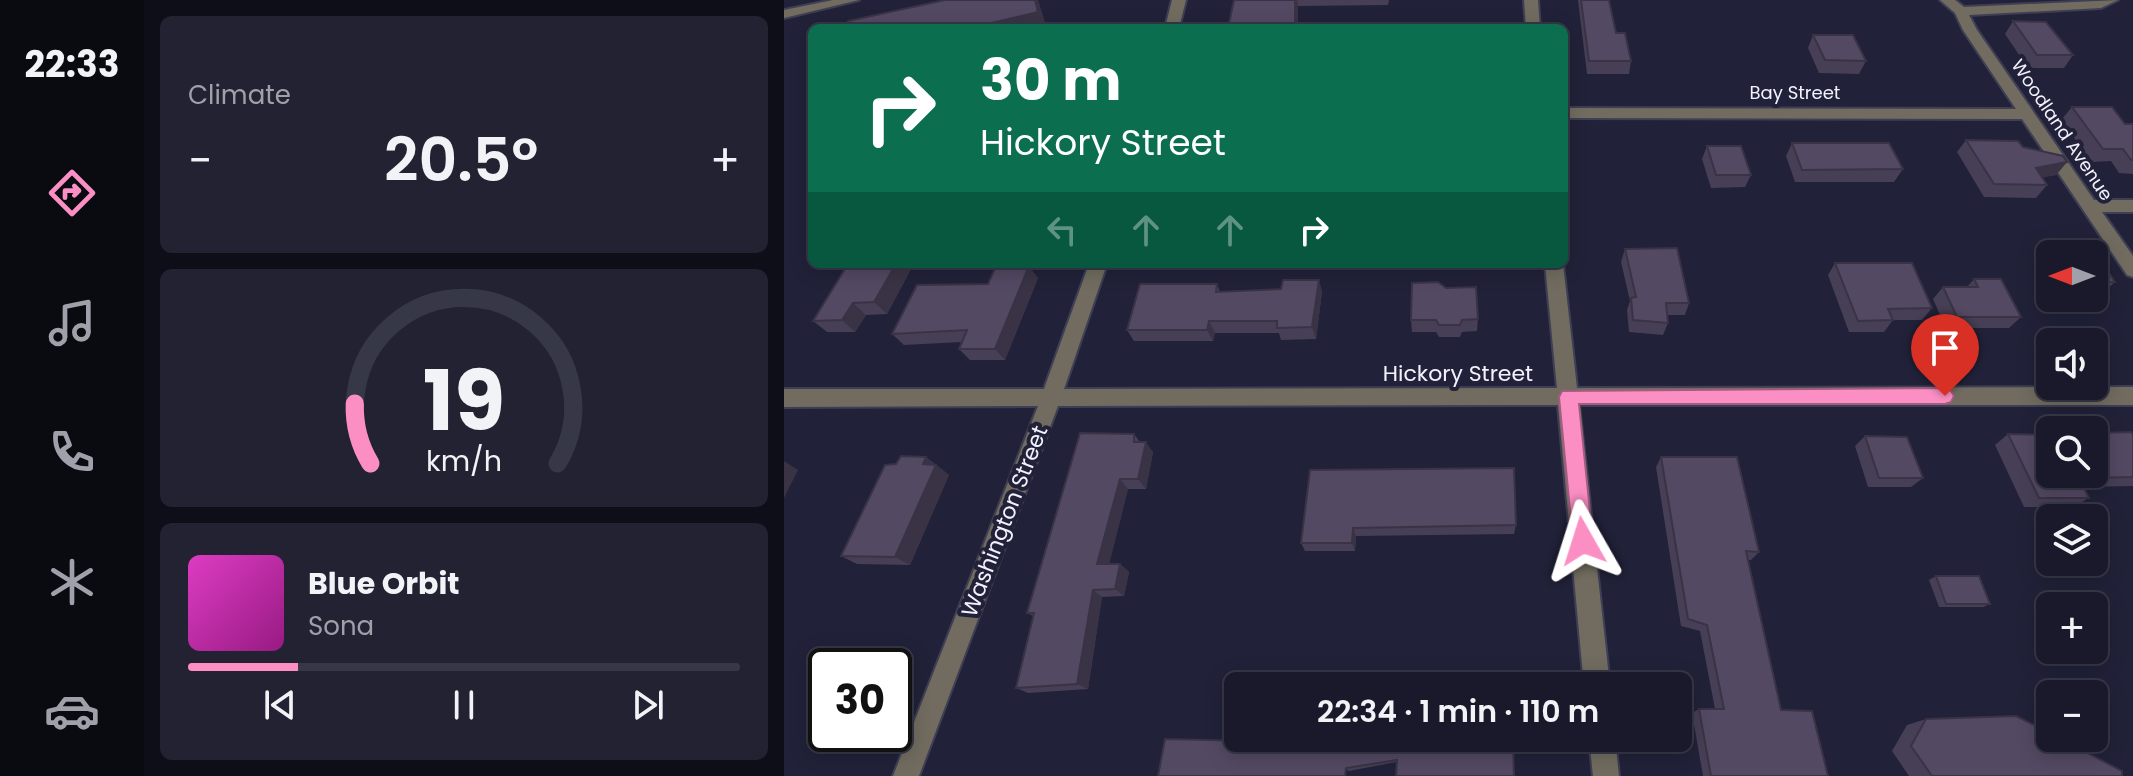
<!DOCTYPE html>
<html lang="en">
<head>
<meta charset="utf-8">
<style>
  :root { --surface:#19192b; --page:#223; --text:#f1f3f6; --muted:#9fa0a9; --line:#373847; --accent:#fb8fc4 }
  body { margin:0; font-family:Poppins,sans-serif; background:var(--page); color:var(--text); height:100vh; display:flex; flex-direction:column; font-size:30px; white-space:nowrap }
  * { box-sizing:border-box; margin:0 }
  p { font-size:26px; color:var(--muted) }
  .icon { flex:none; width:44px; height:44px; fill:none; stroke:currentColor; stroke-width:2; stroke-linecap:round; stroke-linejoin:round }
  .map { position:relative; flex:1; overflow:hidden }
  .details { display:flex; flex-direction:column; gap:16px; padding:16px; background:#0e0e18; width:640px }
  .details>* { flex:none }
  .hud { position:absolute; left:24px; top:24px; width:760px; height:244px; border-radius:12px; box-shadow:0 4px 20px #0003,0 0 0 2px var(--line); background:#0b6e4f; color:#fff; overflow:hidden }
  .needle { width:52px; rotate:270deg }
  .controls { position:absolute; left:1252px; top:240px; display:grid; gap:16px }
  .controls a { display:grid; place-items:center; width:72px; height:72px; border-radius:12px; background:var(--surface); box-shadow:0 4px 20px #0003,0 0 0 2px var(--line); font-size:40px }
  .speed { position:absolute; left:24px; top:648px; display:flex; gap:16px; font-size:40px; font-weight:700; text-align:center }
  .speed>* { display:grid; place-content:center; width:104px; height:104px; border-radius:50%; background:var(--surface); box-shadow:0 4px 20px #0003,0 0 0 2px var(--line); line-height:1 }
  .speed .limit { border:4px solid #111; border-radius:12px; background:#fff; color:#111 }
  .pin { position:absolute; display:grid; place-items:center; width:68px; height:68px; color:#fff; margin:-82px -34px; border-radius:50% 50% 50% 0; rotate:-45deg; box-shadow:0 0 8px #0007 }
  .pin .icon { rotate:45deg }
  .me { position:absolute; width:88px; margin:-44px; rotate:354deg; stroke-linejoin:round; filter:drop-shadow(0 0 6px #0008) }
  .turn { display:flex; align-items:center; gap:28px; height:168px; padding:0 40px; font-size:36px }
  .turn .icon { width:104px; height:104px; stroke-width:2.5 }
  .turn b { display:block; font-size:56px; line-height:68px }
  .lanes { display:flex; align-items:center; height:76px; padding:0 40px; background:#0003; justify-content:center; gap:40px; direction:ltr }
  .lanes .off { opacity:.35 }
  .big { font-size:60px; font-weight:600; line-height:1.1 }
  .details .widget { flex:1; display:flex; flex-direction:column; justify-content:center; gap:12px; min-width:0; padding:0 28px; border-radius:12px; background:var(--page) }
  .details .dial { align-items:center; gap:0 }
  .dial svg { height:208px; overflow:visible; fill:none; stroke:var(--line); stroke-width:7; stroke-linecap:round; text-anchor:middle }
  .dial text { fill:var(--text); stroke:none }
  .song { display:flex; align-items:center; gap:24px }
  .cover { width:96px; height:96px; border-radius:12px; background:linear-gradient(135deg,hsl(310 70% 55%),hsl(310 70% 35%)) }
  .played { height:8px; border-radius:4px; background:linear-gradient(90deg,var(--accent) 20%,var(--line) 20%) }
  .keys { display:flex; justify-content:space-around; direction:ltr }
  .heat { display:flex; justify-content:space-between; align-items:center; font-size:44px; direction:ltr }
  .trip { position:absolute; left:440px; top:672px; width:468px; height:80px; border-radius:12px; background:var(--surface); box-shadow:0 4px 20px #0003,0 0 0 2px var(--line); font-weight:600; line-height:80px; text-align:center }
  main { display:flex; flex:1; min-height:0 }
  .menu { display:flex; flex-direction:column; width:144px; justify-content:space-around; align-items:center; background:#0a0a11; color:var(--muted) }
  .menu .icon { width:56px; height:56px }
  .menu .on { color:var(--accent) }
  .menu b { font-size:36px; color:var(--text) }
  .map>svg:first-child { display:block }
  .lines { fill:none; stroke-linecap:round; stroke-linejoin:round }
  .street-casing { stroke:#3e3e54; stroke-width:4 }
  .street { fill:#716c5f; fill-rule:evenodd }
  .wall { fill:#473f55 }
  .shaded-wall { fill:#3a3345 }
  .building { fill:#534963; stroke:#3a3345; stroke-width:2 }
  .route { fill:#fb8fc4; stroke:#a35d7f; stroke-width:2 }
  .labels { text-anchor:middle; stroke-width:8; stroke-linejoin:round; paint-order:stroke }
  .far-street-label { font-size:18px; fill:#f1f2fc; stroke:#212139 }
  .street-label { font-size:22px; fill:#f1f2fc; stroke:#212139 }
</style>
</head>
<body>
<main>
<nav class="menu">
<b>22:33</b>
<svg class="icon on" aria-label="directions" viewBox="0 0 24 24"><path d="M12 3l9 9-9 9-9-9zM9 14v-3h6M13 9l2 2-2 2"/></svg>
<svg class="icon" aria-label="music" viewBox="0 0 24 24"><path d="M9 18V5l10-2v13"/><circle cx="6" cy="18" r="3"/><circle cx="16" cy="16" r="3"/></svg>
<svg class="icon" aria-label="phone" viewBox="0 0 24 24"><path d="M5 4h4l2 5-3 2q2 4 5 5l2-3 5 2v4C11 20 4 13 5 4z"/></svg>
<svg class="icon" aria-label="climate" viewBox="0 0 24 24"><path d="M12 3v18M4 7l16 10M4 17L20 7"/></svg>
<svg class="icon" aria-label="car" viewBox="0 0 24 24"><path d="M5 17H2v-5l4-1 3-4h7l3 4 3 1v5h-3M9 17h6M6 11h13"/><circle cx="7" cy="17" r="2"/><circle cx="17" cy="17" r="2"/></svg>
</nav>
<section class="details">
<div class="widget"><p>Climate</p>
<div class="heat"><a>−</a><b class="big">20.5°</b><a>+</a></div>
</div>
<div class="widget dial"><svg viewBox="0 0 100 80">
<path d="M14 69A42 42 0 1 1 86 69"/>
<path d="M14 69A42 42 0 0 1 8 46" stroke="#fb8fc4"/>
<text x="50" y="56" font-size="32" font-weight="700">19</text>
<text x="50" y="72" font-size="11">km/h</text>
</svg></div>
<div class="widget">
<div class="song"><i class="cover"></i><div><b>Blue Orbit</b><p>Sona</p></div></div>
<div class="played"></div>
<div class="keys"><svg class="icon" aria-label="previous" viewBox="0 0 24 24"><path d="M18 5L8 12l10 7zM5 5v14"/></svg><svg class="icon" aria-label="pause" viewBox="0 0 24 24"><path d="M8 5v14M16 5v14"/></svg><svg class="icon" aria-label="next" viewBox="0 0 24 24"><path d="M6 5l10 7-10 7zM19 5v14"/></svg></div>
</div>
</section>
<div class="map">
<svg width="1349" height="776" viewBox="0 0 1349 776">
  <rect width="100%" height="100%" fill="#212139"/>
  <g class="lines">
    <defs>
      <path id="street" d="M49 0H75L0 18V10Z
        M388 0H402L395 28H381Z
        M740 0H754L756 28H742Z
        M1156 0H1171L1180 7 1334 0 1317 8 1185 15 1193 30 1310 200H1349V212H1318L1349 256V277L1343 275 1238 119 780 118V108L1232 109 1179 30 1171 13Z
        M305 264H323L280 389 773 388 761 264H779L793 388 1349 387V405H795L826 686H800L774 405 274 406 135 776H109L254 406 0 407V389H260Z
        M805 738H831L835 776H809Z"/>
    </defs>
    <use href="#street" class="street-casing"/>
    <use href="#street" class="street"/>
  </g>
  <path class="wall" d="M450 0H605L604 5 514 6Z
    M794 0H825L832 33 847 61 845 74H803Z
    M1229 21 1289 55 1280 68H1244L1221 34Z
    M1029 35 1082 61 1075 74 1035 73 1024 48Z
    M1288 107 1341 124H1349V174L1335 173 1327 161 1308 162 1277 120Z
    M1182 140 1239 147 1283 162 1272 175 1258 177 1263 185 1252 198 1200 197 1173 152Z
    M1008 143 1119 169 1110 182H1011L1002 156Z
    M923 146 967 175 961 187 927 188 918 159Z
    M841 249 905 303 901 315H883L884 323 879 335 845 332 843 310 846 301 837 262Z
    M1310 254 1331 282 1318 294H1310Z
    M1051 263 1148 308 1138 320H1109L1100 332H1065L1044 275Z
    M1266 263V276L1261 268Z
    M127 269 103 314 82 315 71 332H43L29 321Z
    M254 278 221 360H186L175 349 178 342 120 345 108 334 204 284Z
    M1190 279 1237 317 1225 328H1162L1149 299 1159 287H1183Z
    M535 280 538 292 532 339 497 340 495 333H431L429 341H350L343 330 433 284 436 292 497 289Z
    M694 319 693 331 678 332 676 337H655L652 332H628L627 320Z
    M350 434 356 442 369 452 362 489H344L325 564H336L345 572 340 596 318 597 304 689 244 693 232 688 249 616 243 613Z
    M1224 434 1349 435V486L1299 487 1305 498 1289 507H1240L1211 445Z
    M1081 436 1139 478 1127 487H1084L1071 446Z
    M142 457 165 475 126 565 73 564 57 556Z
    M877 457 975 552 967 560H964L997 710 1044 776H919L908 713 915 709H931L916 631 897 626 872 467Z
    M526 470 732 525 730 534 572 536 571 551H521L517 543Z
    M1152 576 1206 604 1199 607H1155L1145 580Z
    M1142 719 1338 776H1125L1108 751 1123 725Z
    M729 740 565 771 507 742Z"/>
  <path class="shaded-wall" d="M251 0H254L263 28H186Z
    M511 0H513L514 6V28H511Z
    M1283 162 1272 175 1241 181 1252 168Z
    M112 264H122L127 269 103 314 90 302Z
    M245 266 254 278 221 360 211 349Z
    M535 280 538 292 532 339 528 327Z
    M69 303 82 315 71 332 58 320Z
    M425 321 431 333 429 341 423 330Z
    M362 442 369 452 362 489 354 479Z
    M142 457 165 475 126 565 111 557Z
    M0 461 14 470 0 498Z
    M336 479 344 489 323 572 313 564Z
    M569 528 572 536 571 551 568 543Z
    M336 564 345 572 340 596 331 589Z
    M309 590 318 597 304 689 293 684Z"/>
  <path class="building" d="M161 0H251L254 12 186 28H64V21Z
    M450 0H511V28H444Z
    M797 0H825L832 33H841L847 61H805Z
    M1229 21 1262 22 1289 55H1253Z
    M1029 35H1069L1082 61 1041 60Z
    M1288 107H1328L1341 124H1349V160H1347L1339 149H1319Z
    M1182 140 1234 141 1239 147 1279 156 1283 162 1252 168 1263 185 1210 184Z
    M1008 143H1105L1119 169 1018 170Z
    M923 146H957L967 175H932Z
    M893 248 905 303H882L884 323 849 320 847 298 852 297 841 249Z
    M1310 254H1312L1331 282H1310Z
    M1051 263H1128L1148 308 1104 309 1109 320 1074 321Z
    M64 264H112L90 302 69 303 58 320 29 321Z
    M212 266H245L211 349H175L183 330 108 334 133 285 204 284Z
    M1190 279H1217L1237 317H1173L1159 287H1194Z
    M499 280H535L528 327 493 328V321H425L423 330H343L356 284H433L432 292 497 289Z
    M654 282 662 288 692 287 694 319 678 320 676 325H655L652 320H627L628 283Z
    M1347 432 1349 435V477L1295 478 1305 498H1255L1224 434 1266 435V474H1310V433Z
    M296 433 350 434V442H362L354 479H336L313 564H336L331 589 309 590 293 684 232 688 250 613H243Z
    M1081 436 1123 437 1139 478H1095Z
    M117 456 142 457 139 464 152 465 111 557 57 556 101 465 112 464Z
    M877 457H953L975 552 962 551 997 710 1028 711 1044 776H927L915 709H940L923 625 904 619Z
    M730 468 732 525 569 528 568 543H517L526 470Z
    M1152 576H1195L1206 604H1162Z
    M1232 716 1266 733V738H1275L1338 771V776H1148L1127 746 1142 719Z
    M508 738 729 740 730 776H612L613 760 562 768 561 776H374L381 739 507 742Z"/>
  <path class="route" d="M1161 388 1167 391 1170 396 1167 402 1161 404H795L809 541 806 548 799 551 792 548 789 541 775 397 778 391Z"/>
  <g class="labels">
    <g class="far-street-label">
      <text x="1011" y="99">Bay Street</text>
      <text transform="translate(1278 130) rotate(56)" y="6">Woodland Avenue</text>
    </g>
    <g class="street-label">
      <text x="674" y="381">Hickory Street</text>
      <text transform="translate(220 521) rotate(-69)" y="8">Washington Street</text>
    </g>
  </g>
</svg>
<div class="controls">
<a><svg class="needle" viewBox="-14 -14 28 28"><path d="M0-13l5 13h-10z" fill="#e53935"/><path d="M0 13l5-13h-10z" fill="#9fa0a9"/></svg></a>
<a><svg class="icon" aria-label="sound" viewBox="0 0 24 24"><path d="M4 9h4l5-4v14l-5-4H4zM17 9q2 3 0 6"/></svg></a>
<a><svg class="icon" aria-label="search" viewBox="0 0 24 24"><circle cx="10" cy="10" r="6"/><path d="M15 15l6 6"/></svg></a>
<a><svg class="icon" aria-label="layers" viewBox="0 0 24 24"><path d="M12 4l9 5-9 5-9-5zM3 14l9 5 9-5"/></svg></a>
<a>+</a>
<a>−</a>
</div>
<div class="speed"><div class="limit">30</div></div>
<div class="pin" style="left:1161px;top:396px;background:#d93025"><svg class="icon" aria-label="arrive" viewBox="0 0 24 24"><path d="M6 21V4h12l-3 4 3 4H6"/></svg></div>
<svg class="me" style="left:799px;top:541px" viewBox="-20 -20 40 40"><path d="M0-17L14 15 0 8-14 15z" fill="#fb8fc4" stroke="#fff" stroke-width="4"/></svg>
<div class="trip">22:34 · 1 min · 110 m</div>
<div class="hud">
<div class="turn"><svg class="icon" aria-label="right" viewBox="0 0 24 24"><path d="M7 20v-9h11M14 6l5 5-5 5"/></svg><div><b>30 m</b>Hickory Street</div></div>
<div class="lanes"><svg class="icon off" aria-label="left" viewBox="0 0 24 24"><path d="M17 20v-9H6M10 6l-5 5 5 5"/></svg><svg class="icon off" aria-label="ahead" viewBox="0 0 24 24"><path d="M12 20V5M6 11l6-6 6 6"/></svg><svg class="icon off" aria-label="ahead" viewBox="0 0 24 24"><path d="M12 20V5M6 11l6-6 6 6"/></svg><svg class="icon" aria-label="right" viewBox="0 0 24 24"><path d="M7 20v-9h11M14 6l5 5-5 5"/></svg></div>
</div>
</div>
</main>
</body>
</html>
